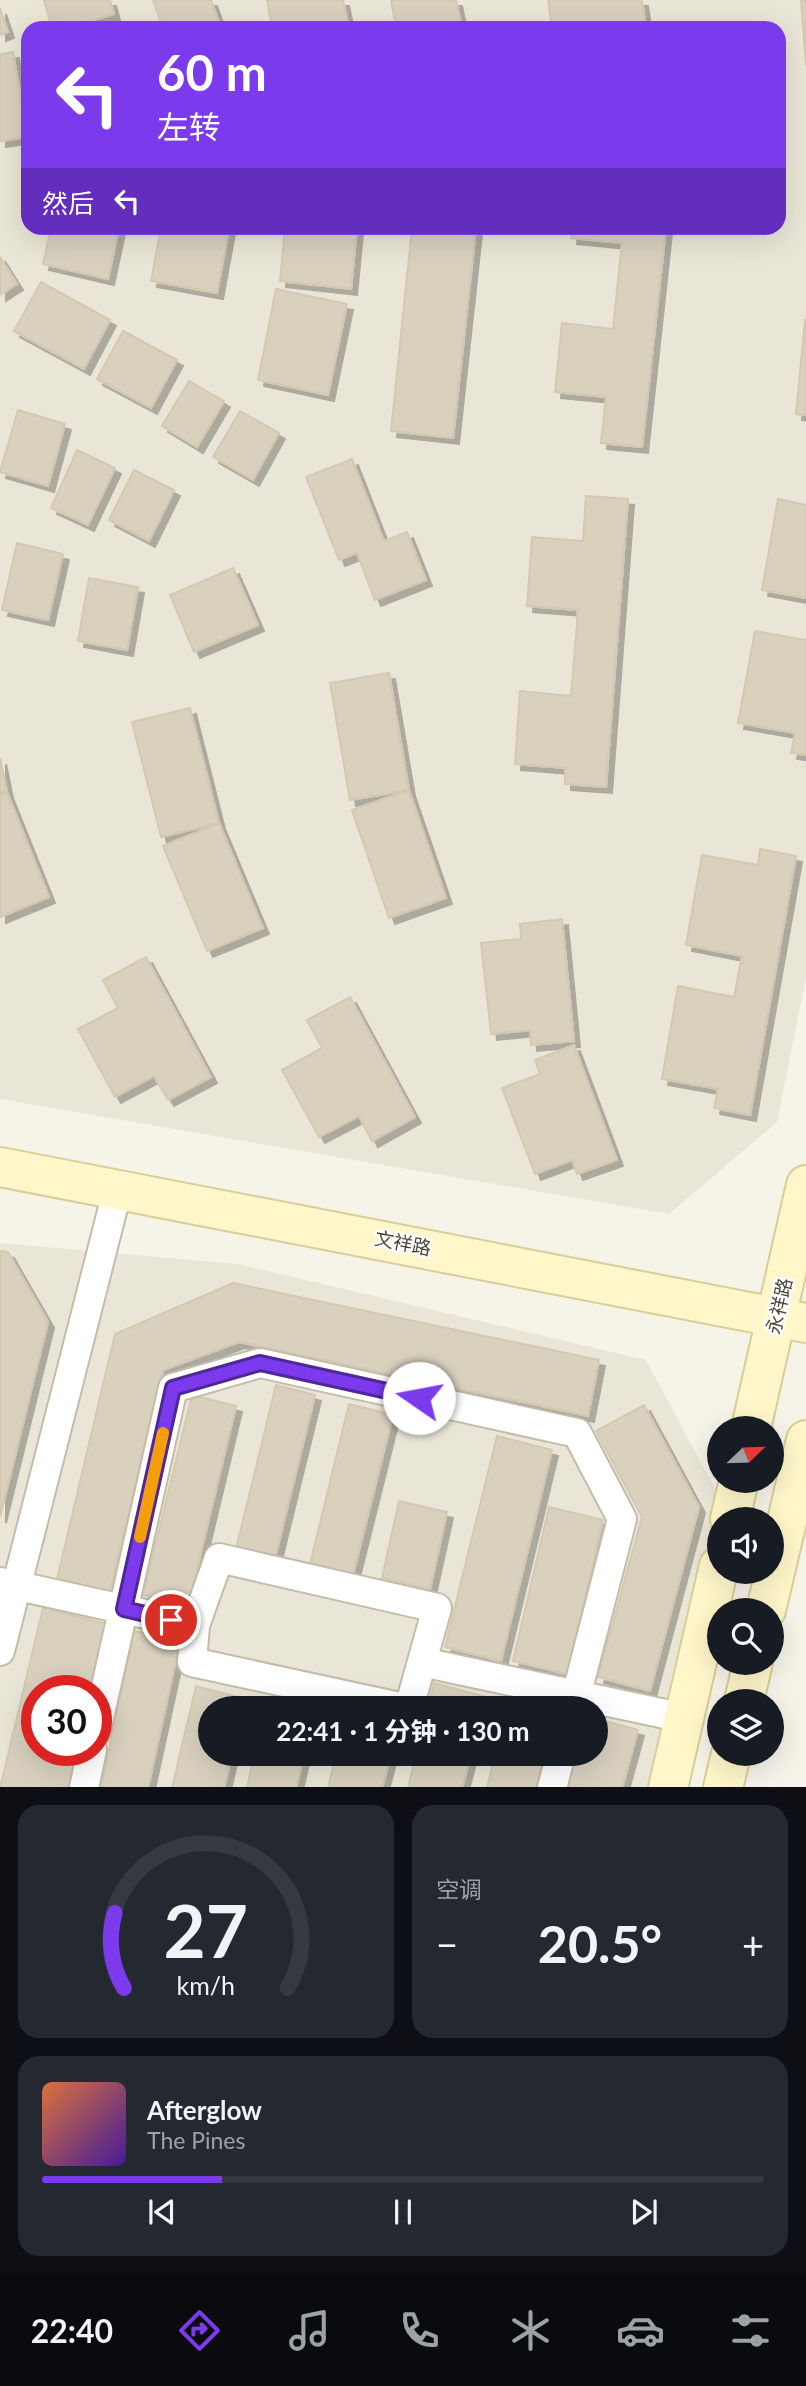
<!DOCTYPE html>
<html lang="zh">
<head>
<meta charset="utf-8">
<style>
  :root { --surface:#171b24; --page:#242831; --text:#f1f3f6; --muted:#9ea1a6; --line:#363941; --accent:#7c3aed }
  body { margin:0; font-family:Lato,"Noto Sans SC",sans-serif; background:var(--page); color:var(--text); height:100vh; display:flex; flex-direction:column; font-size:26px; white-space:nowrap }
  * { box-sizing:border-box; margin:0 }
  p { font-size:23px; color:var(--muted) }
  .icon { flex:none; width:38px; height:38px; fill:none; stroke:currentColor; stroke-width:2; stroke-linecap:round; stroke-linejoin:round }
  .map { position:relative; height:1787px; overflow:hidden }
  .drawer { display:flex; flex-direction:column; gap:18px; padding:18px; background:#0d0f14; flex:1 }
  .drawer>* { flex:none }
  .top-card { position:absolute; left:21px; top:21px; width:765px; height:214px; border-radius:21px; box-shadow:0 7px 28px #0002; background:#7c3aed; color:#fff; overflow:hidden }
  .needle { width:46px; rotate:67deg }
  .buttons { position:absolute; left:707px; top:1416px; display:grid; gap:14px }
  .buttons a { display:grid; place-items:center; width:77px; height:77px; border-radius:50%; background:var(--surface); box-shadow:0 7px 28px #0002; font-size:35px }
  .speed { position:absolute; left:21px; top:1675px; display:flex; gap:14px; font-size:35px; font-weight:700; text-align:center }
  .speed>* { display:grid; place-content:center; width:91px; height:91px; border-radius:50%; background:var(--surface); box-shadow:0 7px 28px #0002; line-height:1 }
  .speed .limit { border:10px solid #d22; background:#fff; color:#111 }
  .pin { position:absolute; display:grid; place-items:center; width:60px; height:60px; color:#fff; margin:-30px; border:4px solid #fff; border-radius:50%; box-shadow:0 2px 7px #0007 }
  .me { position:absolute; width:77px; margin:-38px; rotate:282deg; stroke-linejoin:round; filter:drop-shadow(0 0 5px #0008) }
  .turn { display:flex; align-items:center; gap:24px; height:147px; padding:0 21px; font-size:32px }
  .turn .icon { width:91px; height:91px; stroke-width:2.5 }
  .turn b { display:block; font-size:49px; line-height:60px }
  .then { display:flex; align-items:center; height:66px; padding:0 21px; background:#0003; gap:14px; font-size:26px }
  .big { font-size:52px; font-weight:700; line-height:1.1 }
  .drawer .card { flex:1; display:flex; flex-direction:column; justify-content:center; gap:10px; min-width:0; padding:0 24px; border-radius:21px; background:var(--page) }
  .drawer .dial { align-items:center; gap:0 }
  .dial svg { height:182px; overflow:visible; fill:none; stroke:var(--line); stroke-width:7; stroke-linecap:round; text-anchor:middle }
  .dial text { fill:var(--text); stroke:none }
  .song { display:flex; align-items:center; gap:21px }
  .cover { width:84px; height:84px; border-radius:10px; background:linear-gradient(135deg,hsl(20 70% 55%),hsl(260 70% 35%)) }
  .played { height:7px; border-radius:4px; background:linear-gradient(90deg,var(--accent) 25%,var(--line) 25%) }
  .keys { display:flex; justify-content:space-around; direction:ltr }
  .heat { display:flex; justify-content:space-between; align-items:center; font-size:38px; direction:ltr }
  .drawer .tiles { flex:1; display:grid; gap:18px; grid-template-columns:1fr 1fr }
  .card:last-child { grid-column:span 2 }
  .trip { position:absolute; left:198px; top:1696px; width:410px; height:70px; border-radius:35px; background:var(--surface); box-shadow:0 7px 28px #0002; font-weight:700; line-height:70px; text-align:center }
  .tab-bar { display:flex; height:112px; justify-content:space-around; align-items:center; background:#090b0e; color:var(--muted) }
  .tab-bar .icon { width:49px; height:49px }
  .tab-bar .on { color:var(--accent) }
  .tab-bar b { font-size:32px; color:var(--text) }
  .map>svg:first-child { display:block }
  .residential { fill:#eae6d7; fill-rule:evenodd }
  .building { fill:#d9d0be; stroke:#d4c9b0; stroke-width:2; filter:url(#shadow) }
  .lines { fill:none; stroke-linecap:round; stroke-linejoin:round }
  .street-casing { stroke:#c3bcab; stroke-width:32 }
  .secondary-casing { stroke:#dacd95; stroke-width:42 }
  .street { stroke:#fff; stroke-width:28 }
  .secondary { stroke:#fff7ca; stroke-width:38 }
  .route-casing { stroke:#51269a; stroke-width:18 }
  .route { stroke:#7c3aed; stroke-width:12 }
  .slow { stroke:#f59e0b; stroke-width:12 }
  .labels { text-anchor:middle; stroke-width:5; stroke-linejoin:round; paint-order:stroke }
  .street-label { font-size:19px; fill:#4b4537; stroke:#fff }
</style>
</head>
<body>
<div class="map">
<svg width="806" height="1788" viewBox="0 0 806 1788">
  <defs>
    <filter id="shadow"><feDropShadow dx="6" dy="6" stdDeviation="0" flood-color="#0004"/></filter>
  </defs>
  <rect width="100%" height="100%" fill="#f6f3e9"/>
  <path class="residential" d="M0 0H806V977L777 1122 669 1214 0 1099ZM28 28H779V228H28Z
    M0 1243 238 1264 646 1360 720 1498 647 1787H0ZM37 1690H96V1750H37ZM210 1708H595V1754H210Z"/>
  <path class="building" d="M44 0H110L114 14 65 28H52Z
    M153 0H211L221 28H163Z
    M267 0H343L349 28H272Z
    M391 0H456L462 28H396Z
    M548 0H642L646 28H552Z
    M801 0H806V66Z
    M0 8 8 32 0 35Z
    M13 52 27 137 0 141V54Z
    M51 228H119L108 279 43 264Z
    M161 228H229L217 293 151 281Z
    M285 228H357L351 289 280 281Z
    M412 228H476L453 438 391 431Z
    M572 228H666L642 447 601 443 606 397 555 392 562 323 613 329 622 243 571 238Z
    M0 257 17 284 0 295Z
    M41 282 110 320 84 369 14 331Z
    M276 289 347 304 328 395 258 380Z
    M805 320H806V415L796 414Z
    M123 331 177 360 151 408 97 379Z
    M189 381 224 401 197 447 162 426Z
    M18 410 65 424 48 486 0 472Z
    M240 411 279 433 253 480 213 457Z
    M77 450 115 468 88 525 51 508Z
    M352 459 384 541 407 532 426 580 375 600 357 553 339 560 306 477Z
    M134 470 174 490 149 541 109 520Z
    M586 496 628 499 606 787 565 784V768L515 764 520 691 571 696 578 610 527 606 532 537 583 541Z
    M778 499 806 505V598L762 590Z
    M17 543 63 554 48 620 2 610Z
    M233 568 258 625 194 652 170 595Z
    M89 578 138 587 127 650 78 641Z
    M755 631 806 640V755L791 753 795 733 738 723Z
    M389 673 409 790 350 800 330 683Z
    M190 708 219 823 161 837 132 722Z
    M0 758 7 792 0 793Z
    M409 790 446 898 389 918 352 810Z
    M7 792 49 897 0 917V795Z
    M219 823 263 928 207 951 163 846Z
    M760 849 796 856 750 1115 714 1108 718 1089 662 1079 678 986 734 997 742 956 686 945 702 855 758 865Z
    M562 919 574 1041 531 1045 530 1030 491 1034 481 943 521 939 520 924Z
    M146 957 211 1077 168 1100 154 1076 115 1097 78 1029 118 1008 103 980Z
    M350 997 415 1117 372 1141 359 1116 319 1137 282 1070 322 1048 307 1020Z
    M574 1045 617 1160 577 1174 572 1160 535 1174 502 1088 540 1074 535 1060Z
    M0 1251 8 1252 48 1322 0 1517Z
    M233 1283 599 1360 588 1416 239 1342 163 1370 110 1591 57 1579 115 1334Z
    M276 1385 315 1395 275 1558 236 1549Z
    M192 1395 236 1406 188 1606 143 1595Z
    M349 1404 393 1415 353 1575 310 1564Z
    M644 1405 699 1507 650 1691 598 1677 642 1517 596 1431Z
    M497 1436 552 1450 501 1661 445 1647Z
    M399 1501 447 1512 430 1589 382 1578Z
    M549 1507 603 1520 567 1674 513 1661Z
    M43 1608 107 1624 91 1690H37V1750H77L68 1788H0Z
    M134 1631 180 1641 148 1788H101Z
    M434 1683 486 1697 483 1708H428Z
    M196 1686 245 1699 242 1708H210V1754H232L224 1788H172Z
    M508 1700 542 1708H506Z
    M595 1718 638 1730 622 1788H566L576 1754H595Z
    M254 1754H304L296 1788H247Z
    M336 1754H391L382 1788H328Z
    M416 1754H471L462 1788H408Z
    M495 1754H545L537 1788H487Z"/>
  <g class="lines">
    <defs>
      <path id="street" d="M0 1582 195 1625
        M0 1651 118 1188
        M422 1662 684 1718
        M404 1708 192 1662 195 1625 219 1558 437 1608 409 1708
        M96 1731 173 1388 260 1363 577 1433 622 1519 573 1708
        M84 1788 92 1750
        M552 1788 561 1754"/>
      <path id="secondary" d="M0 1167 806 1323
        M751 1428 806 1185
        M730 1519 739 1480
        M766 1610 806 1440
        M744 1701 753 1662
        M668 1788 719 1566
        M723 1788 731 1754"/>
    </defs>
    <use href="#street" class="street-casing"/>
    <use href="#secondary" class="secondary-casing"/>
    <use href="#street" class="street"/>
    <use href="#secondary" class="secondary"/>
  </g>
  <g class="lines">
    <defs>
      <path id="route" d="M171 1620 124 1609 173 1388 260 1363 419 1398"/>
    </defs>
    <use href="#route" class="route-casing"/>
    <use href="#route" class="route"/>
    <path class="slow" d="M140 1537 163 1433"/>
  </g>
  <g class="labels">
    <g class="street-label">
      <text transform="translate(403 1243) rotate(11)" y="7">文祥路</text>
      <text transform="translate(779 1306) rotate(-77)" y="7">永祥路</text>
    </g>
  </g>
</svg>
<div class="buttons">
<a><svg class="needle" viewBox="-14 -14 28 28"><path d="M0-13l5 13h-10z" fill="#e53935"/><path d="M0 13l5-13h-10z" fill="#9ea1a6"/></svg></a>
<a><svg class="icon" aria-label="sound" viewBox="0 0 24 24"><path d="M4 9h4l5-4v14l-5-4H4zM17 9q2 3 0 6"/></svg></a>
<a><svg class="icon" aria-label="search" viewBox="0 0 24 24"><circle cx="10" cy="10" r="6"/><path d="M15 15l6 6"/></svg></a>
<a><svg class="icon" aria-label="layers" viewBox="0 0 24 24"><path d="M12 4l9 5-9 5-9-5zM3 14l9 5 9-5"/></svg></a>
</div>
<div class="speed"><div class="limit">30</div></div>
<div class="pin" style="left:171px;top:1620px;background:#d93025"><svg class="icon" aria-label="arrive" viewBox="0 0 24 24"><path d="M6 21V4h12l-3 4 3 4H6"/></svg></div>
<svg class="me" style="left:419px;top:1398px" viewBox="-20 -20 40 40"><circle r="19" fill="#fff"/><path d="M0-13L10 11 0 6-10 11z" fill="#7c3aed"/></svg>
<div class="trip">22:41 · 1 分钟 · 130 m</div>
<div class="top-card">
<div class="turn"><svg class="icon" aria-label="left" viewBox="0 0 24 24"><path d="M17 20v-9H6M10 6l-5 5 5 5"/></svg><div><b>60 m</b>左转</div></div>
<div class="then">然后<svg class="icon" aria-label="left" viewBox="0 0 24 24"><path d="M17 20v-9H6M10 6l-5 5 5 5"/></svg></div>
</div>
</div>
<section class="drawer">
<div class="tiles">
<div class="card dial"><svg viewBox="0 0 100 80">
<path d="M14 69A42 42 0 1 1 86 69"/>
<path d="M14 69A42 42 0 0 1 10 36" stroke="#7c3aed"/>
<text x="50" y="56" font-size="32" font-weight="700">27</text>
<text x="50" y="72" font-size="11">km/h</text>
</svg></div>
<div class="card"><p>空调</p>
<div class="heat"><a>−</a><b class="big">20.5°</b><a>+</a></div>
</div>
<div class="card">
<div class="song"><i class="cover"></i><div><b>Afterglow</b><p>The Pines</p></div></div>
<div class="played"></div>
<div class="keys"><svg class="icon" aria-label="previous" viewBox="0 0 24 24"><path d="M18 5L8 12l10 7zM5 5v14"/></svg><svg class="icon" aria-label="pause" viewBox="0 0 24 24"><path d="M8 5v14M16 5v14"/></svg><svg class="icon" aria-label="next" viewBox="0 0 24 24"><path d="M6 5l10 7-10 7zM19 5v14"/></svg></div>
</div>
</div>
</section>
<nav class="tab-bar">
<b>22:40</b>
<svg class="icon on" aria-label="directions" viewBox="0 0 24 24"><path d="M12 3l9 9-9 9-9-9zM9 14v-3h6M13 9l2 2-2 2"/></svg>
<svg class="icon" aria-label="music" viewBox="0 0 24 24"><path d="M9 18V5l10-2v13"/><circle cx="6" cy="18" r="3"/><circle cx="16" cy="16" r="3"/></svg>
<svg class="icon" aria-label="phone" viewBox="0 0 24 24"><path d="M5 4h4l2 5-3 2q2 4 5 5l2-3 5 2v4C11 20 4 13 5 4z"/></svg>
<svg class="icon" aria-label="climate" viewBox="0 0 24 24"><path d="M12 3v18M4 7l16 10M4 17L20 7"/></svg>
<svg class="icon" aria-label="car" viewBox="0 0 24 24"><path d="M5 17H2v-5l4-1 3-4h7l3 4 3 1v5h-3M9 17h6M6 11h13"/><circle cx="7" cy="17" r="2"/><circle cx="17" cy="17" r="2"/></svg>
<svg class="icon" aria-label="filters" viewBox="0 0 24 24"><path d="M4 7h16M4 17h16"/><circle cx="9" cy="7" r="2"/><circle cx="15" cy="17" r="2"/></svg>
</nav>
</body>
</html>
